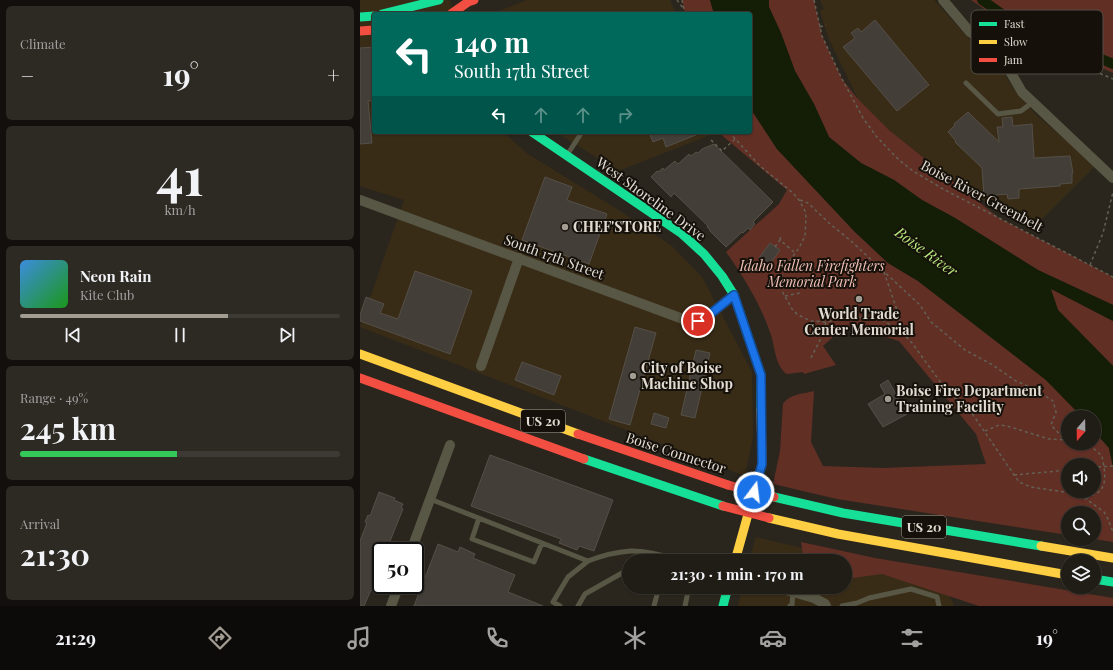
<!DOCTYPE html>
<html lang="en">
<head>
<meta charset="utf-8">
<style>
  :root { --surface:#201c16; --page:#2d2923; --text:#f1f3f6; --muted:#a2a1a1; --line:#3d3a35; --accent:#a29c92 }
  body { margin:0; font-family:"Playfair Display",serif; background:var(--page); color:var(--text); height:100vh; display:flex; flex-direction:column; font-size:15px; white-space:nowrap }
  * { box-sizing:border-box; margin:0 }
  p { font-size:13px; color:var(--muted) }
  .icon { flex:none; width:22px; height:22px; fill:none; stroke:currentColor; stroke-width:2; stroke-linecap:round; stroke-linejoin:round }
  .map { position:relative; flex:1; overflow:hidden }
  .details { display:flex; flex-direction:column; gap:6px; padding:6px; background:#120f0c; width:360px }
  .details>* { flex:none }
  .hud { position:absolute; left:12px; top:12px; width:380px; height:122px; border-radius:4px; box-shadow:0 1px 3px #0004,0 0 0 1px var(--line); background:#00695c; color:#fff; overflow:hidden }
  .needle { width:26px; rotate:200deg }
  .fabs { position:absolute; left:701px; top:410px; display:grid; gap:8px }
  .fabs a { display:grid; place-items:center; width:40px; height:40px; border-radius:50%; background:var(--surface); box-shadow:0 1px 3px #0004,0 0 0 1px var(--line); font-size:20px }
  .speed { position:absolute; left:12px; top:542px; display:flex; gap:8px; font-size:20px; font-weight:700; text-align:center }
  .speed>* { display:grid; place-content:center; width:52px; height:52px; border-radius:50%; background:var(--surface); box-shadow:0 1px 3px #0004,0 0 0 1px var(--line); line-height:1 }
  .speed .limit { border:2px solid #111; border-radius:6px; background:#fff; color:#111 }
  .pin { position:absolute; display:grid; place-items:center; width:34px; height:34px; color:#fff; margin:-17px; border:2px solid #fff; border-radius:50%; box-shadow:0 1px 4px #0007 }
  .me { position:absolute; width:44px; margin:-22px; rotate:15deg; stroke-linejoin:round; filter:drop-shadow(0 0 3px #0008) }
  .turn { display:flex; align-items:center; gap:14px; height:84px; padding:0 16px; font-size:18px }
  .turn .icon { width:52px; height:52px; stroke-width:2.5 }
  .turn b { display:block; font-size:28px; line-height:34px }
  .lanes { display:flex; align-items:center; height:38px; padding:0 16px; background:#0003; justify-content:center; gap:20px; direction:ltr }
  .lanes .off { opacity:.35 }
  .big { font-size:30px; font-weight:700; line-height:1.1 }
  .details .card { flex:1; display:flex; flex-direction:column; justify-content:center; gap:6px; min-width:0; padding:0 14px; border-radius:6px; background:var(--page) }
  .details .dial { align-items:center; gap:0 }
  .dial b { font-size:52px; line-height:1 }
  .song { display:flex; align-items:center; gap:12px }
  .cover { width:48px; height:48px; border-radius:6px; background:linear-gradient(135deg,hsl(210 70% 55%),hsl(120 70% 35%)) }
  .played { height:4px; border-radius:2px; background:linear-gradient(90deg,var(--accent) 65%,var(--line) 65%) }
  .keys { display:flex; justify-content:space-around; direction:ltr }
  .heat { display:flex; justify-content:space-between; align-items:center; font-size:22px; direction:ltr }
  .charge { height:6px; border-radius:3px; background:linear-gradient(90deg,#34c759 49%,var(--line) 0) }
  .trip { position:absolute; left:262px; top:554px; width:230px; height:40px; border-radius:20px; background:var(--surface); box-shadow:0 1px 3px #0004,0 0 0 1px var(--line); font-weight:700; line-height:40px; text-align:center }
  .dock { display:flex; height:64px; justify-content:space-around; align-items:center; background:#0d0b09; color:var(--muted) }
  .dock .icon { width:28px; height:28px }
  .dock .on { color:var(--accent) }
  .dock b { font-size:18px; color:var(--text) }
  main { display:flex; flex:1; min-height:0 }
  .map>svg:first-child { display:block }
  .built { fill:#382c17 }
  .green { fill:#622f25; fill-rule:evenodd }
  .water { fill:#141e07 }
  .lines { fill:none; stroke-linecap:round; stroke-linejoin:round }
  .canal { stroke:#141e07; stroke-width:10 }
  .building { fill:#443e38; stroke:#554f48 }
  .path { stroke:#636154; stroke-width:1.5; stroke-dasharray:3 3; stroke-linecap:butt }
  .lane { stroke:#585644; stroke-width:5 }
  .street { stroke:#585644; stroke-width:10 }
  .fast { stroke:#16e098; stroke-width:9 }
  .slow { stroke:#ffcf43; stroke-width:9 }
  .jam { stroke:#f24e42; stroke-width:9 }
  .path-bridge { stroke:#636154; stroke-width:1.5; stroke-dasharray:3 3; stroke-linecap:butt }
  .jam-bridge { stroke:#f24e42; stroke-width:9 }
  .route-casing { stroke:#114b97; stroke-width:10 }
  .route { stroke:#1a73e8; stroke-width:7 }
  .poi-dot { fill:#a29c92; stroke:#15110a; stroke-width:1.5 }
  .labels { text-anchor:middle; stroke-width:4; stroke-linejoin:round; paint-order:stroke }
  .shield { fill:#15110a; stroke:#a49e95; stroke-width:1 }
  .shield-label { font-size:13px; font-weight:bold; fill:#e2dbd1 }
  .street-label { font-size:14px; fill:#e2dbd1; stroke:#15110a }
  .poi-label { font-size:14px; font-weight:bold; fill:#e2dbd1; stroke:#15110a; text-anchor:start }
  .park-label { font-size:14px; font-style:italic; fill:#efbfb5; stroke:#15110a }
  .water-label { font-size:15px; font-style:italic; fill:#b6e57b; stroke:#15110a }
  .key { fill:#15110a; stroke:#524e46; stroke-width:1 }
  .key-label { font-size:11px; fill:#e2dbd1 }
</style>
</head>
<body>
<main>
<section class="details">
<div class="card"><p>Climate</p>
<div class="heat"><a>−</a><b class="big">19°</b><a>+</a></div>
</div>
<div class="card dial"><b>41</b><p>km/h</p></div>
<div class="card">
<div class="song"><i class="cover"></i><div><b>Neon Rain</b><p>Kite Club</p></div></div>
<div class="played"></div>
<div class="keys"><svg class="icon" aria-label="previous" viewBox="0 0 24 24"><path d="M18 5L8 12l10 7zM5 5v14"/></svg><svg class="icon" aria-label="pause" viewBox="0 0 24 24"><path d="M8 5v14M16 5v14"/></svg><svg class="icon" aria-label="next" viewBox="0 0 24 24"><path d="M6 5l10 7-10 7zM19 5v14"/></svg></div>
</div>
<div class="card"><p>Range · 49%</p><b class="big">245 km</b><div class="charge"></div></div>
<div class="card"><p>Arrival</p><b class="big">21:30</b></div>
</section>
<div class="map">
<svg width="753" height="606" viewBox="0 0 753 606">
  <rect width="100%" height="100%" fill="#2b261d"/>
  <path class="built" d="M0 0H90L93 14H14V132H143L168 154 257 209 312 246 342 277 392 372 393 437 385 476 0 327 44 200 0 186Z
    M167 0H310L316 14H137L139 11Z
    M460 0H574L613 43 640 67 651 85 674 113 708 142 734 167 672 229 605 190 529 130 498 99 468 37 460 11 464 9Z
    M196 132H358L258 171Z
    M396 537 583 581 594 606H378L383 587H485V561H389Z"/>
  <path class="green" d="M322 0H350L354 14H325Z
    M409 0H454L462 36 482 79 498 99 529 130 639 218 753 277V305L678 270 595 218 562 200 534 180 501 163 469 137 454 104 435 71 421 33 409 7Z
    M611 0H753V73L687 44 642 21Z
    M390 107 417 149 494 231 528 263 558 281 686 380 722 417H708V443H734V431L749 448 753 467V542L734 539V513H708V535L477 499 413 484 420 451 423 404C429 394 443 394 454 391L451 442 463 466 522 468 626 464 616 434 539 341 486 325 463 346 476 365 444 374 443 372 427 374C415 366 415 347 411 335 401 305 384 277 366 252L419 204 427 190 358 132H390ZM708 465H734V491H708Z
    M690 288 753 321V366L698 310Z
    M441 542 515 558 753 598V606H619L522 574 485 579V561H444Z"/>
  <path class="water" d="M350 0H409V7L421 33 435 71 454 104 469 137 501 163 534 180 562 200 595 218 678 270 753 305V321L691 289 698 310 753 366V467L749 448 734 431V417H722L686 380 558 281 528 263 494 231 417 149 390 108V14H354Z"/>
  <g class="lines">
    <path class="canal" d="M622 0 652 21 753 64"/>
  </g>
  <path class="building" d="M515 20 569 85 537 111 483 47 495 38 491 33 498 28 501 32Z
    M14 47V100L8 101 12 143 0 144V48Z
    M608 112 639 142 637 127H643L642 118 652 117 653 126 672 124 674 158 710 156 713 173H712V183L700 184V186L659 189V198L648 199 647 194 624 196 622 168 595 142 596 141 588 132 595 125 594 124Z
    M289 132H343L306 147 303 138 293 142Z
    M354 144 413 202 393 222 395 224 390 230 388 228 383 233 382 232 366 247 350 231V230L347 227 348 226 314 193 311 197 291 177 297 171 298 172 303 168 304 170 315 161 318 164 329 154 331 156 336 152 338 153 342 149Z
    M185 177 212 187 207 200 247 214 229 264 162 240Z
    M410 243 420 250 409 265 399 258Z
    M55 271 112 291 90 354 0 321V315L6 297 24 304 20 313 38 319Z
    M275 327 296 333 270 425 249 419Z
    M336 350 350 353 335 418 321 415Z
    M162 362 201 376 194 395 155 380Z
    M528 380 547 414 523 427 508 404 525 394 520 385Z
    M294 413 309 418 306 428 291 424Z
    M130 455 253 500 234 551 219 546 217 550 199 543 201 539 111 506Z
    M19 492 35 498 34 500 43 504 41 508 43 509 26 551H21V568L12 591 11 590 4 606H0V541L7 523 5 522 8 515 10 516Z
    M78 544 98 552 100 547 115 554 113 558 155 575 148 592 183 606H54Z"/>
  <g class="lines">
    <path class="path" d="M317 0 323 8
      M322 0 325 14
      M454 0 462 36 482 79 503 118 516 136 539 160 553 171 583 189 753 277
      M460 27 466 25
      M646 46 662 40 753 79
      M369 132 400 166 433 193 439 200 445 211 446 217 445 236 439 248 426 266 421 278 423 293 432 309 438 315 451 321 466 322 489 317 513 318 522 320 541 331 552 343 587 391 611 412 659 482 671 487 711 493 726 499 744 512 747 517 753 532
      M351 140 362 151 375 139
      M440 200 448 203 469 223 491 241 560 305 571 322 605 350 631 364 656 381 675 389 693 401 696 412 691 425 704 439
      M420 240 421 235
      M415 247 420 240 435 253
      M730 265 743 233 753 192
      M524 272 538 313 541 331
      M425 296 440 293
      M462 308 463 322
      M451 358 463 334 466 322
      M625 431 639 425 647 426 689 439 708 440
      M723 443 732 447 742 456C744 467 749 486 737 493 733 495 729 496 726 499
      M734 468 738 467
      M654 475 708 470"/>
    <path class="lane" d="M606 83 638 114 661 111 673 102
      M207 155 222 132
      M70 499 228 561C241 556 256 552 270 551 285 550 310 557 325 561
      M119 518 112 539 174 562 182 543
      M200 606 193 602 208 577 228 561
      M218 606 225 594 262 573H269
      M294 606 299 587
      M325 606 329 587
      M430 606 432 605 433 592
      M482 606 497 603 509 598 551 589 577 597 579 606"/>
    <path class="street" d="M583 0 610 32 637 49 662 92 753 178
      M0 200 323 319 338 321 349 315 374 295
      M121 366 159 258
      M51 551 90 445
      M416 587 454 598 465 604 466 606
      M31 606 39 585"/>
    <path class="fast" d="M22 14 79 0
      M0 17 14 16
      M172 132 321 233 344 254 362 276 374 295 401 375V409
      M224 459 363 506
      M414 497 483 513 681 546
      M734 579 753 582
      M363 606 368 587"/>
    <path class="slow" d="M0 354 218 434
      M409 518 478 534 708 575
      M681 546 753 558
      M375 561 402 464 401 409"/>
    <path class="jam" d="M91 14 108 2 114 0
      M0 31 14 30
      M0 378 224 459
      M218 434 368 485"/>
    <path class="path-bridge" d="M738 467 753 466"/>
    <path class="jam-bridge" d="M368 485 414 497
      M363 506 409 518"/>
  </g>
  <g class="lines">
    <defs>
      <path id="route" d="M338 321 349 315 374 295 401 375 402 464 394 492"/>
    </defs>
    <use href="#route" class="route-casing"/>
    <use href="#route" class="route"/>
  </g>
  <g class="poi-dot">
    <circle cx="205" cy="227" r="4"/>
    <circle cx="499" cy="299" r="4"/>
    <circle cx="273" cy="376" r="4"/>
    <circle cx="528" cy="399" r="4"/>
  </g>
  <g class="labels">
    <g class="shield">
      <rect x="161" y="410" width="44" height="22" rx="3"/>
      <rect x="542" y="516" width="44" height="22" rx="3"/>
    </g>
    <g class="shield-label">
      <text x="183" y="426">US 20</text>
      <text x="564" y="532">US 20</text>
    </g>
    <g class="street-label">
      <text transform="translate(622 196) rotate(28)" y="5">Boise River Greenbelt</text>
      <text transform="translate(291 199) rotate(36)" y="5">West Shoreline Drive</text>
      <text transform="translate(194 257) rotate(20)" y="5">South 17th Street</text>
      <text transform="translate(316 453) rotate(18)" y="5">Boise Connector</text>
    </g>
    <g class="poi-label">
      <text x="213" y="232">CHEF'STORE</text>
      <text x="499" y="319" text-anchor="middle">World Trade<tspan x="499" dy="16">Center Memorial</tspan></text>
      <text x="281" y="373">City of Boise<tspan x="281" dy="16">Machine Shop</tspan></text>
      <text x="536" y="396">Boise Fire Department<tspan x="536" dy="16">Training Facility</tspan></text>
    </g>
    <g class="park-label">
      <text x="452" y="271">Idaho Fallen Firefighters<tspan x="452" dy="16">Memorial Park</tspan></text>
    </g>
    <g class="water-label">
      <text transform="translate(566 252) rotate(36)" y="5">Boise River</text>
    </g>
  </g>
  <rect x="611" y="10" width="132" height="64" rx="6" class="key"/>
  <rect x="619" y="22" width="18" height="4" fill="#16e098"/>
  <rect x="619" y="40" width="18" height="4" fill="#ffcf43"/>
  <rect x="619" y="58" width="18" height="4" fill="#f24e42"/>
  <g class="key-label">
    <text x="644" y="28">Fast</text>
    <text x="644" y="46">Slow</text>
    <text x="644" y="64">Jam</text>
  </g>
</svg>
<div class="fabs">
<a><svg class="needle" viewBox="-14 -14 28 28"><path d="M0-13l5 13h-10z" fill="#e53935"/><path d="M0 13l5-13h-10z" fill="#a2a1a1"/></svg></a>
<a><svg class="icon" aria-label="sound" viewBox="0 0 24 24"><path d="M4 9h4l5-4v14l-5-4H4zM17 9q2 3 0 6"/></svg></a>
<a><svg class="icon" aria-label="search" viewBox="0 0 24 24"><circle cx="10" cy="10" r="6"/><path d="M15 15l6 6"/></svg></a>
<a><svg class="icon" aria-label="layers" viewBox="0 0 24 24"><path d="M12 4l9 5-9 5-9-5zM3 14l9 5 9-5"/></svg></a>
</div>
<div class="speed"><div class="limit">50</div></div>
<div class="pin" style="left:338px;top:321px;background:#d93025"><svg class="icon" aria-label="arrive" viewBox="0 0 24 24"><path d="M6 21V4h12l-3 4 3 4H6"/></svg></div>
<svg class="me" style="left:394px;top:492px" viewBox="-20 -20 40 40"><circle r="17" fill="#1a73e8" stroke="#fff" stroke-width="3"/><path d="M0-11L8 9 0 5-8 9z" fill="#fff"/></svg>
<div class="trip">21:30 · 1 min · 170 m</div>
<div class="hud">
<div class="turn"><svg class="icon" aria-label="left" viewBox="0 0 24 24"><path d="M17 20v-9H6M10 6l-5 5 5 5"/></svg><div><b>140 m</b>South 17th Street</div></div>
<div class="lanes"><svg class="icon" aria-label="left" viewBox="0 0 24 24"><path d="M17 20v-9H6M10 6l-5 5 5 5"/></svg><svg class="icon off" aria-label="ahead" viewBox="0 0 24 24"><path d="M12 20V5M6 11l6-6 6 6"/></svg><svg class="icon off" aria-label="ahead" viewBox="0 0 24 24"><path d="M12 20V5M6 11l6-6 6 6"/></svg><svg class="icon off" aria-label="right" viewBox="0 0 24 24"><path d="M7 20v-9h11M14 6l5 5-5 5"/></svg></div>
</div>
</div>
</main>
<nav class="dock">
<b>21:29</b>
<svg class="icon on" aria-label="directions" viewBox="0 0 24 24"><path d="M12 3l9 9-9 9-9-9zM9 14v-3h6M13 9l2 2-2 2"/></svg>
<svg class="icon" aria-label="music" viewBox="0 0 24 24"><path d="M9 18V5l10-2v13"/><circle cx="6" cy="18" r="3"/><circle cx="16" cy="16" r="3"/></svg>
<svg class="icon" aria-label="phone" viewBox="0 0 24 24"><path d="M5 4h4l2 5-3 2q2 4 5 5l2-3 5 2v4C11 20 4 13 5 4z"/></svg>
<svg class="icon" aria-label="climate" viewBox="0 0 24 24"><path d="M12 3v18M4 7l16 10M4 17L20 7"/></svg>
<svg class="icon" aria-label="car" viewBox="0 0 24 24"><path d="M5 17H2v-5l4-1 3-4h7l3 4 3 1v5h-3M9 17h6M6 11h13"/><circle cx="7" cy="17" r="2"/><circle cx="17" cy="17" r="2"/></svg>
<svg class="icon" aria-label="filters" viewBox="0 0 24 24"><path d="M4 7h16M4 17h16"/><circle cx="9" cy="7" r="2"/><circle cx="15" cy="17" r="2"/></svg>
<b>19°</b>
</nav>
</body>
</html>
